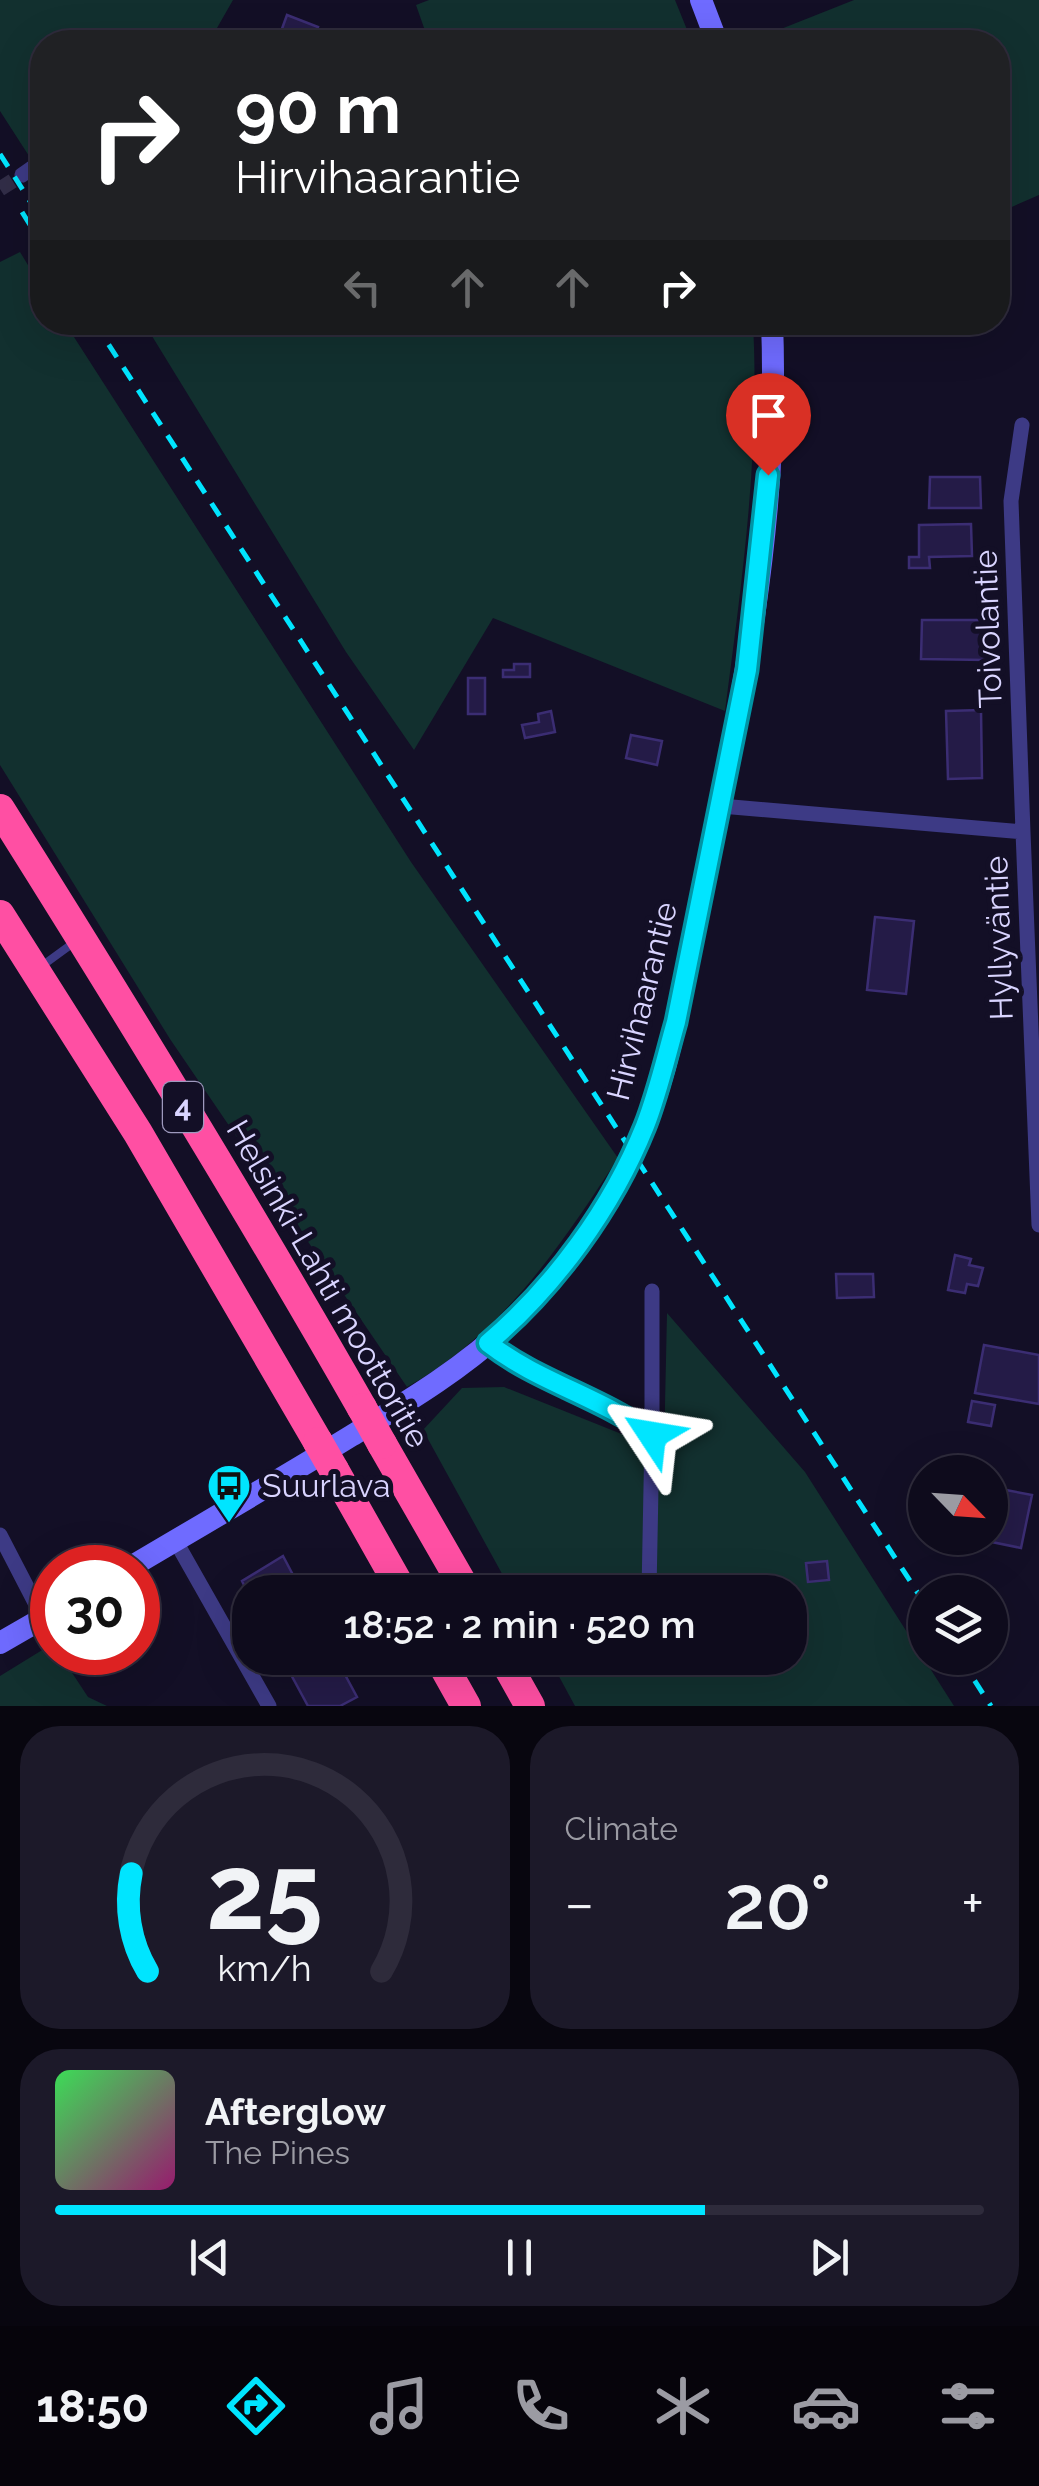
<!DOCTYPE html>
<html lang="en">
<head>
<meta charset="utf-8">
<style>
  :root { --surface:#0e0b1c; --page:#1c1929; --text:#f1f3f6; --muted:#9b9ba3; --line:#2e2b3b; --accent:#00e5ff }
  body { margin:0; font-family:Raleway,sans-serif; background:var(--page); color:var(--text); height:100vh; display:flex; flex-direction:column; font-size:38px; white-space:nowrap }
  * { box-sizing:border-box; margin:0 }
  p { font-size:32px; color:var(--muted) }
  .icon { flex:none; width:55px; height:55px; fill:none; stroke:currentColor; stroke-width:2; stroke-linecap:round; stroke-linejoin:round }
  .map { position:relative; height:1706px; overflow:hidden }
  .sheet { display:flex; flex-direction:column; gap:20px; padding:20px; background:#08060f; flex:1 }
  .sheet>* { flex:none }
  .hud { position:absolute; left:30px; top:30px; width:980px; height:305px; border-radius:40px; box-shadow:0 10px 40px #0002,0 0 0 2px var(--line); background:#202124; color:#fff; overflow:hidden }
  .needle { width:65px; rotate:115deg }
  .tools { position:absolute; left:908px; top:1455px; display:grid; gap:20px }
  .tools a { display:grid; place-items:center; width:100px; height:100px; border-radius:50%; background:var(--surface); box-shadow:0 10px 40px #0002,0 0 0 2px var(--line); font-size:50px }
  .speed { position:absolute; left:30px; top:1545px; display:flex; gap:20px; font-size:50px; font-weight:700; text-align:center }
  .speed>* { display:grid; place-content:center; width:130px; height:130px; border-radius:50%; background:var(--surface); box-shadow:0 10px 40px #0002,0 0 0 2px var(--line); line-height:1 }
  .speed .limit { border:15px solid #d22; background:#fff; color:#111 }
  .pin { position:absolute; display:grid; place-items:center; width:85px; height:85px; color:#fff; margin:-102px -42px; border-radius:50% 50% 50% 0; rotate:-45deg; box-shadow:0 0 10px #0007 }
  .pin .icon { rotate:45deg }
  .me { position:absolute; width:110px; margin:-55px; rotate:303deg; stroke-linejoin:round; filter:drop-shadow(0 0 8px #0008) }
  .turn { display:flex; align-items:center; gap:35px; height:210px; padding:0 40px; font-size:45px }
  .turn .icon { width:130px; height:130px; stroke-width:2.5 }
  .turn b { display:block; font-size:70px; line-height:85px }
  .lanes { display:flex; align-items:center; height:95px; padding:0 40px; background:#0003; justify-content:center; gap:50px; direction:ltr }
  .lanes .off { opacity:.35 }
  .big { font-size:75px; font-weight:600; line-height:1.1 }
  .sheet .widget { flex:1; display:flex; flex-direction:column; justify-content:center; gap:15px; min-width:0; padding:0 35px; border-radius:40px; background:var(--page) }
  .sheet .dial { align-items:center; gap:0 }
  .dial svg { height:260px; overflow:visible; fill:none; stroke:var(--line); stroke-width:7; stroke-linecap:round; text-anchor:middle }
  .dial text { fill:var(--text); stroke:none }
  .song { display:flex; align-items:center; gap:30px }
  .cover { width:120px; height:120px; border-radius:15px; background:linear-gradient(135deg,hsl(130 70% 55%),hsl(320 70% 35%)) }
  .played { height:10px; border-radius:5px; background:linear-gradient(90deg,var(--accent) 70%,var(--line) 70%) }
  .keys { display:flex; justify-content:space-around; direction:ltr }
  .heat { display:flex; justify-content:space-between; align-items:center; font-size:55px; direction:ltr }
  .sheet .tiles { flex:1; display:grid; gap:20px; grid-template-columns:1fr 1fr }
  .widget:last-child { grid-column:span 2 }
  .trip { position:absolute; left:232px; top:1575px; width:575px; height:100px; border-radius:40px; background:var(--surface); box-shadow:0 10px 40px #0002,0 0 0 2px var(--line); font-weight:600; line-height:100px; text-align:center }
  .dock { display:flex; height:160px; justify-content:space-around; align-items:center; background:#06040b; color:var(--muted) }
  .dock .icon { width:70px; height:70px }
  .dock .selected { color:var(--accent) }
  .dock b { font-size:45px; color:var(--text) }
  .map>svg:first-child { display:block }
  .green { fill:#12302f }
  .building { fill:#241b47; stroke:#3b2d73; stroke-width:2.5 }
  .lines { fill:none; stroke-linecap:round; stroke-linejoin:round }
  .street-tunnel { stroke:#312d47; stroke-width:15; stroke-dasharray:15 8; stroke-linecap:butt }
  .lane { stroke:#3d3a85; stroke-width:8 }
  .street { stroke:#3d3a85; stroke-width:15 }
  .secondary { stroke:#6f6bff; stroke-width:22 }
  .highway { stroke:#ff4fa3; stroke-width:30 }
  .rail { stroke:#00e5ff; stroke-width:5; stroke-dasharray:15 12; stroke-linecap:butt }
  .highway-bridge { stroke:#ff4fa3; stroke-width:30 }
  .route-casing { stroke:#0095a6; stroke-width:25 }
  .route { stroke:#00e5ff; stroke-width:18 }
  .labels { text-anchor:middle; stroke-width:10; stroke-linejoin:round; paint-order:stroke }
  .shield { fill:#130f26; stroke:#9e99be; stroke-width:2.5 }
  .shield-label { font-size:30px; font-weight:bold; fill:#d9d4ff }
  .street-label { font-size:32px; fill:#d9d4ff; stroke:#130f26 }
  .poi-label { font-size:32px; fill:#d9d4ff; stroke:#130f26; text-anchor:start }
</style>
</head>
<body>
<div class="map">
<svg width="1039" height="1706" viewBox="0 0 1039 1706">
  <rect width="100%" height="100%" fill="#130f26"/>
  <path class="green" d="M0 0H233L213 35 202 42H42V147L29 156 0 111Z
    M429 0H675L692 42H429L416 5Z
    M854 0H1039V195L998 213V42H748Z
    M20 252 42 288V322L65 323 411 862 618 1158C560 1247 502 1334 407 1387L170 1039 0 765V262Z
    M144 323H753C760 454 742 581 725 711L493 618 414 750 346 652Z
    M667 1313 805 1472 954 1706H575L549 1658H790V1592H512L423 1430 462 1388 504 1387 664 1451Z
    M52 1644V1652L59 1653 88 1697 107 1706H0V1676Z"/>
  <path class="building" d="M287 15 318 27 312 42H288L279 37Z
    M930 477H980L981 508H929Z
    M971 524 972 556 929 557 930 568H909V557H919V525Z
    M922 620H987L986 660 921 659Z
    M514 664H530V677H503V670H514Z
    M468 678H485V714H468Z
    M981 710 982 778 948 779 946 711Z
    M551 711 555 732 525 738 522 725 539 722 538 714Z
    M631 735 662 741 657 765 626 758Z
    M875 917 914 921 906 994 867 990Z
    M955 1255 971 1259 969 1265 983 1268 978 1286 967 1284 965 1293 948 1290Z
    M836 1274H873L874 1297 837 1298Z
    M984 1345 1039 1355V1404L975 1393Z
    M972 1401 995 1405 991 1426 968 1422Z
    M990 1487 1032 1495 1021 1548 977 1539 990 1538Z
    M283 1556 302 1592H250V1597L242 1581Z
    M827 1561 829 1580 808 1582 806 1563Z
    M282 1658H336L357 1697 340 1706H308Z"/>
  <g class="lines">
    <path class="street-tunnel" d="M0 189 22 175"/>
    <path class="lane" d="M39 968 76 941"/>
    <path class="street" d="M22 175 42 161
      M1022 425 1011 501 1023 832
      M721 806 1023 832 1039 1225
      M652 1291V1435
      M488 1343C538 1382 601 1397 652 1435L649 1592
      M0 1535 43 1618
      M175 1540 269 1706"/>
    <path class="secondary" d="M701 0 717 42
      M129 1568C203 1524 278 1481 351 1436 407 1402 464 1368 512 1322 567 1269 614 1200 644 1129 674 1057 684 977 700 901 741 711 780 518 772 322
      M0 1643 52 1613"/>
    <path class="highway" d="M0 809C124 1006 246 1205 362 1408
      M0 915 138 1133 318 1442
      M382 1444 467 1592
      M334 1470 403 1592
      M439 1658 466 1706
      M503 1658 530 1706"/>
    <path class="rail" d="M0 154 42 220
      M22 212 42 244
      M94 322 925 1604
      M960 1658 991 1706"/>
    <path class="highway-bridge" d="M362 1408 382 1444
      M318 1442 334 1470"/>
  </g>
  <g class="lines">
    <defs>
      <path id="route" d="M652 1435C601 1397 538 1382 488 1343 555 1286 612 1208 645 1126 658 1093 666 1057 676 1022L747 670 768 475"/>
    </defs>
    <use href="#route" class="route-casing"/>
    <use href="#route" class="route"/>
  </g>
  <defs>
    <symbol id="bus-pin" viewBox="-11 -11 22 30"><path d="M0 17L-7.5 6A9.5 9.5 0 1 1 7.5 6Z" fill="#00e5ff" stroke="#130f26"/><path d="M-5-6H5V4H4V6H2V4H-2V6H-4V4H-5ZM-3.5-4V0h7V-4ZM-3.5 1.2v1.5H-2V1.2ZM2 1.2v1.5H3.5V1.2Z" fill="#111"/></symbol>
  </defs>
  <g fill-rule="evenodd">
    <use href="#bus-pin" x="204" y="1461" width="50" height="68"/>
  </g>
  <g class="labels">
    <rect class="shield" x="163" y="1082" width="40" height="50" rx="8"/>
    <g class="shield-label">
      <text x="183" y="1117">4</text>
    </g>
    <g class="street-label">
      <text transform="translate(988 629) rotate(-92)" y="11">Toivolantie</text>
      <text transform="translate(999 938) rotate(-92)" y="11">Hyllyväntie</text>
      <text transform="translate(642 1001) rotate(-76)" y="11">Hirvihaarantie</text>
      <text transform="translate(328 1284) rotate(60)" y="11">Helsinki-Lahti moottoritie</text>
    </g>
    <g class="poi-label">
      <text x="262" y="1497">Suurlava</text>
    </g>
  </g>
</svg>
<div class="tools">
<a><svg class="needle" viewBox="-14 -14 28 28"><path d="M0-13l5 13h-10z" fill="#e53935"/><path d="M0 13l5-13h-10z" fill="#9b9ba3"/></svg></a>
<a><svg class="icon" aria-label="layers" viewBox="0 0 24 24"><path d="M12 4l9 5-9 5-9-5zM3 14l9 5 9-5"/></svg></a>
</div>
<div class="speed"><div class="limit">30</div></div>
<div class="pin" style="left:768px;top:475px;background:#d93025"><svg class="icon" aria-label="arrive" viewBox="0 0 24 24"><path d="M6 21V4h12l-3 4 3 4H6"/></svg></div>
<svg class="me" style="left:652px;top:1435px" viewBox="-20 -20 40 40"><path d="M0-17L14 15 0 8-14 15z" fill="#00e5ff" stroke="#fff" stroke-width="4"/></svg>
<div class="trip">18:52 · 2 min · 520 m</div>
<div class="hud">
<div class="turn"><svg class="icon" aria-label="right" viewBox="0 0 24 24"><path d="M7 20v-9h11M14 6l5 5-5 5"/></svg><div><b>90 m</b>Hirvihaarantie</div></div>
<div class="lanes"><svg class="icon off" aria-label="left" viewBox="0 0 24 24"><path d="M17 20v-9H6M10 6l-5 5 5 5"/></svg><svg class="icon off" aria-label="ahead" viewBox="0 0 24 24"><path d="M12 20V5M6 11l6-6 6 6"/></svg><svg class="icon off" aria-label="ahead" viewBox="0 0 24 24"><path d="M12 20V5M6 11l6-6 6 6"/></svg><svg class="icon" aria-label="right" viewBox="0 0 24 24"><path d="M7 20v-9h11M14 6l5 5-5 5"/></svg></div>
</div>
</div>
<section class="sheet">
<div class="tiles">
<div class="widget dial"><svg viewBox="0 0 100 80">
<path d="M14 69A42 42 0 1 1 86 69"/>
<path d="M14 69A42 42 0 0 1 9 39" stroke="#00e5ff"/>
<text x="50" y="56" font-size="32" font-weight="700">25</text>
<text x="50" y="72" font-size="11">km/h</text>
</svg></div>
<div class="widget"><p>Climate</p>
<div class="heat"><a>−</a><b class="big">20°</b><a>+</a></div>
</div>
<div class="widget">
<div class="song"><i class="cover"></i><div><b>Afterglow</b><p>The Pines</p></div></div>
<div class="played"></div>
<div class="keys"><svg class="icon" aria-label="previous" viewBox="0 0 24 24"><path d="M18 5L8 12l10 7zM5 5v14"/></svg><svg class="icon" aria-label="pause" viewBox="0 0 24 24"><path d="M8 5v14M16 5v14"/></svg><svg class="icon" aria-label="next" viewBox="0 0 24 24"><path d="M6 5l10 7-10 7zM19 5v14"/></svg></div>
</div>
</div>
</section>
<nav class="dock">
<b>18:50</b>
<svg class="icon selected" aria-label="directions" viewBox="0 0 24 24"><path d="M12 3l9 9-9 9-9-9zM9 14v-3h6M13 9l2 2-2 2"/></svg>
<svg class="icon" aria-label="music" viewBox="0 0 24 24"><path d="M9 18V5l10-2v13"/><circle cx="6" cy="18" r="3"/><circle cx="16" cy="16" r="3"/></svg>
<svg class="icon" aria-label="phone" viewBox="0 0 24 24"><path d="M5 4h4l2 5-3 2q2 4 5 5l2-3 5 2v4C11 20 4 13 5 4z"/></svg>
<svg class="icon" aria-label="climate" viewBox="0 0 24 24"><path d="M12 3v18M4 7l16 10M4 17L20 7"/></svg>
<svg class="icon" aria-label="car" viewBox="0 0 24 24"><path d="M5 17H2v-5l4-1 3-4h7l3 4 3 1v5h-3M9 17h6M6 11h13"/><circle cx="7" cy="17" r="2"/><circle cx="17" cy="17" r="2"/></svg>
<svg class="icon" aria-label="filters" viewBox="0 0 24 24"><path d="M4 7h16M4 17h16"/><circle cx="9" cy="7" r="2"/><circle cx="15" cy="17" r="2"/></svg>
</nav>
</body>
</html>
